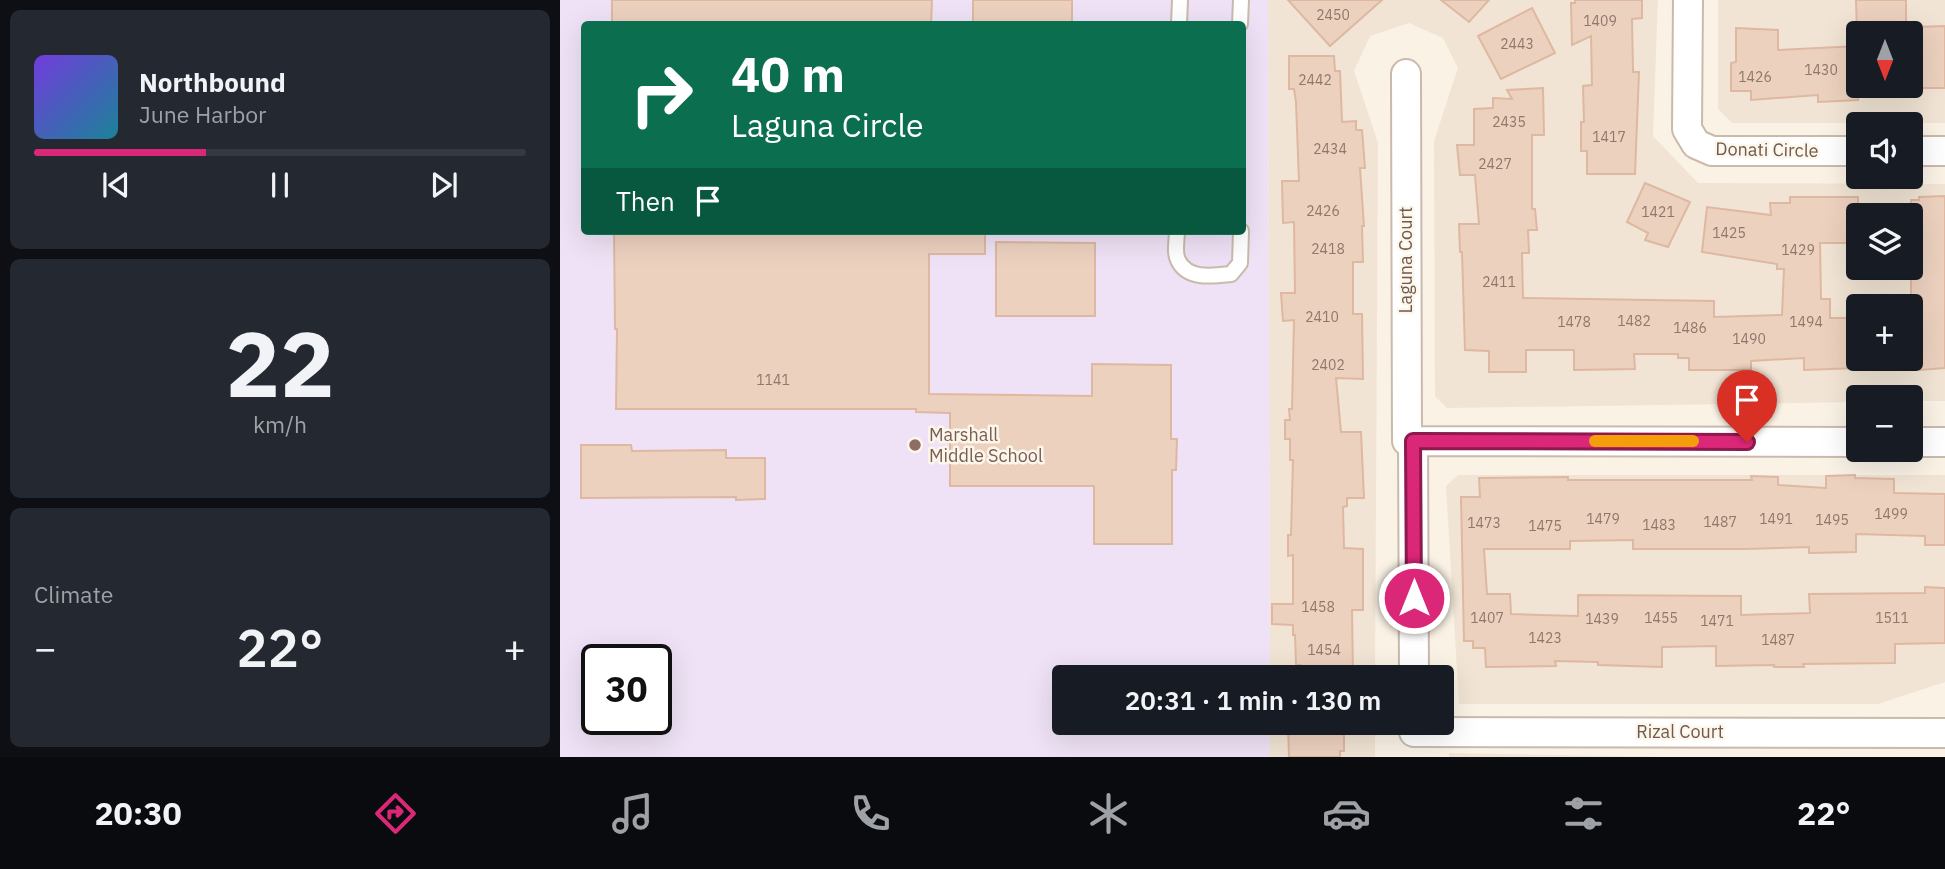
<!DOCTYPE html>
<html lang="en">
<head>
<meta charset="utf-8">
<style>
  :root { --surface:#171b24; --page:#242831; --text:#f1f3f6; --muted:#9ea1a6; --line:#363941; --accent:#db2777 }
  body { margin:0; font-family:"IBM Plex Sans",sans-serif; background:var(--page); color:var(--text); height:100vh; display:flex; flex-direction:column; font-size:26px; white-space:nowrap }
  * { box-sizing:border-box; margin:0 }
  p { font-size:23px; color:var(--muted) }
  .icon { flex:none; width:38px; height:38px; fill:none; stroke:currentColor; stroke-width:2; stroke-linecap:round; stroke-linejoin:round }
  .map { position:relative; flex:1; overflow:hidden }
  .sheet { display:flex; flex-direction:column; gap:10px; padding:10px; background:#0d0f14; width:560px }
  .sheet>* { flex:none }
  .guide { position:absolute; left:21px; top:21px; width:665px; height:214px; border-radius:7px; box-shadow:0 7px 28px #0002; background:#0b6e4f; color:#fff; overflow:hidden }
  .needle { width:46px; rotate:180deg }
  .tools { position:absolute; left:1286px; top:21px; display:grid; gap:14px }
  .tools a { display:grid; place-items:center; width:77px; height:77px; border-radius:7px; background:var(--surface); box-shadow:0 7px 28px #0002; font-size:35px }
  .speed { position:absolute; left:21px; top:644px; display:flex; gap:14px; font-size:35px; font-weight:700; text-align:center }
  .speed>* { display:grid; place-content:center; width:91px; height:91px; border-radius:50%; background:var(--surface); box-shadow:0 7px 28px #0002; line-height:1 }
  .speed .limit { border:4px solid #111; border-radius:10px; background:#fff; color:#111 }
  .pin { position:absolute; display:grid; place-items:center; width:60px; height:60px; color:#fff; margin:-72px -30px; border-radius:50% 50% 50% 0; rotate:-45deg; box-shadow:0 0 7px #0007 }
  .pin .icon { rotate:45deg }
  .me { position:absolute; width:77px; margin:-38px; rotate:0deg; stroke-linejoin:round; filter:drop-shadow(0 0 5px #0008) }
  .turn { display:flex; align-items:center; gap:24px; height:147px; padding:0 35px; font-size:32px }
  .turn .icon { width:91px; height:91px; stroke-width:2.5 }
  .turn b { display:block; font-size:49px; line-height:60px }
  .then { display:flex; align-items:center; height:66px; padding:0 35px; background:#0003; gap:14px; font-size:26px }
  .big { font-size:52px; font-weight:600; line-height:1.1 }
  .sheet .card { flex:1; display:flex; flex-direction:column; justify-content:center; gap:10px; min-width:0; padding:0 24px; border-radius:10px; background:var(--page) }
  .sheet .dial { align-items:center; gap:0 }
  .dial b { font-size:91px; line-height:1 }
  .song { display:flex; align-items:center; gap:21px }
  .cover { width:84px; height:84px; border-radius:10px; background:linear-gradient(135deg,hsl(260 70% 55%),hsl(190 70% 35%)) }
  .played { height:7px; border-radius:4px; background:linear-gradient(90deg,var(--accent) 35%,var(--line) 35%) }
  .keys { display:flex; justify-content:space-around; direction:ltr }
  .heat { display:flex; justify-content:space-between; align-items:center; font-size:38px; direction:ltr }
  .trip { position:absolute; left:492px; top:665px; width:402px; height:70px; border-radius:7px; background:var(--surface); box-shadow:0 7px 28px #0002; font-weight:600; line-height:70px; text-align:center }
  .tabs { display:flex; height:112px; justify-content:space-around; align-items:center; background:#090b0e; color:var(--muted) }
  .tabs .icon { width:49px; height:49px }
  .tabs .active { color:var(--accent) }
  .tabs b { font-size:32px; color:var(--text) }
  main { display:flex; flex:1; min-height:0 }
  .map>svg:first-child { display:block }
  .residential { fill:#f1e4d4; fill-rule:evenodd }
  .education { fill:#efe2f6; fill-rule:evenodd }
  .building { fill:#edd1bf; stroke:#deb8a1; stroke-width:2 }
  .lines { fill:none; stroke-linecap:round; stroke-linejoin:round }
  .lane-casing { stroke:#cabaac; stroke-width:18 }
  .street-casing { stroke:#cabaac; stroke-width:32 }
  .lane { stroke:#fff; stroke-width:14 }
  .street { stroke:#fff; stroke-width:28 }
  .route-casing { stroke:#8e194d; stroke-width:18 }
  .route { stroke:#db2777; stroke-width:12 }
  .slow { stroke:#f59e0b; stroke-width:12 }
  .education-dot { fill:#8d6e63; stroke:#fdf6eb; stroke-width:2.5 }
  .labels { text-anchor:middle; stroke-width:5; stroke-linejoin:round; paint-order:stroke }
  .number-label { font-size:14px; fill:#8f776a }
  .street-label { font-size:18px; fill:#70594d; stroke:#fdf6eb }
  .education-label { font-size:18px; fill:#785e54; stroke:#fdf6eb; text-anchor:start }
</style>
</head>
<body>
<main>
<section class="sheet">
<div class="card">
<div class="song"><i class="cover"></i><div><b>Northbound</b><p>June Harbor</p></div></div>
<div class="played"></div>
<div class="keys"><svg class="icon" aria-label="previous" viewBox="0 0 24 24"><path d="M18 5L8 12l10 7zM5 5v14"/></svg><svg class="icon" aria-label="pause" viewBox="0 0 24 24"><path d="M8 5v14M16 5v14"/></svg><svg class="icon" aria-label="next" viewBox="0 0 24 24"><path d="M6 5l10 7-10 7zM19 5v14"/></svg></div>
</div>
<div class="card dial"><b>22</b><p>km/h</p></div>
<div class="card"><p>Climate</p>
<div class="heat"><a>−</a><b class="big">22°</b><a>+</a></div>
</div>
</section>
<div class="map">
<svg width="1385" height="757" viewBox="0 0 1385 757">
  <rect width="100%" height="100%" fill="#faf2e5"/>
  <path class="residential" d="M708 0H1098L1093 136 1138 183 1385 184V401H1351V397H1298V402L887 408 875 396 874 141 898 68 883 38 849 23 810 36 794 71 818 143 815 677H710ZM1298 215H1351V268H1298ZM1298 306H1351V359H1298Z
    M1158 0H1385V123H1172L1158 109ZM1298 33H1351V86H1298Z
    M898 475H1385V682L1318 704H899L886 486Z
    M710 723H815V757H710Z
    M889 753 1107 757H889Z"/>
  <path class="education" d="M0 0H708L710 677H504V723H710V757H0ZM24 24H682V231H24ZM37 660H96V719H37Z"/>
  <path class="building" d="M52 0H372L371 24H52Z
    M413 0H512V24H413Z
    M728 0H822L770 46Z
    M881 0H929L909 22Z
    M1015 0H1082V18L1072 19 1073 72H1079L1075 174H1027V151H1021V122H1024L1023 86 1032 85 1031 36 1012 45 1011 3H1015Z
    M1296 0H1346V33H1297Z
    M972 8 995 53 941 79 918 36Z
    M1385 26V88H1356L1354 27Z
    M1176 28 1218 30V50L1298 46V100L1258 102V95L1191 100V91H1171V63L1176 62Z
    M729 56H774L775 71H780L782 122 796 121V130H802L805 168H800L804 226H802L803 262H793V314H802L803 379 776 378 781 432H801L804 498H787V506L783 507 784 548 803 549V610H792L793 677H742L741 665H736L735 635H733V625L712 624V604H733V555L728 556V535H731L733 460H730V439H725V420H730L729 409H732L734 320 723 321 721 293H735L734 222 723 223 722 181H739L736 102 734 89H729Z
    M983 88 984 135H972V209H975L977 230H968L969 253H962L963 298 1154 301V317L1222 315 1224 269H1217V264L1142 252 1147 207 1211 215 1210 203H1230V197H1298V243H1260L1261 299H1270V318H1298V368L1244 370V358L1191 361V370H1129V358H1118V354H1074L1075 369 1014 370V350H966V372H929V351L905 350 902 252H900L899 224H919L915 175H900L897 145H914V109L933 108V98L952 99 947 90Z
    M1085 183 1130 202 1108 247 1085 240 1088 233 1067 222Z
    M1385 196V368L1360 370V366H1351V200H1359V197Z
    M54 231H425V254H369V394L532 396V364L611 365V439H617L616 470H612V544H534V486H390V413L356 412V409H56L57 329H55Z
    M436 242 535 243V316H436Z
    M21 445H71L72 451 166 450V458H205V499L176 500V497L21 498Z
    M1295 475V478L1334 479V493L1385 494V545H1365V536L1296 534V552L1249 553V547L1185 549H1073V540L1010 541V549H924L927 594H950L951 614 1018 616V595L1181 596V615L1250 613 1249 594 1365 593V587L1385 588V643L1335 644V663L1243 664 1244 667H1214V665L1156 666V646L1102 647V667L1038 665V662L995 661 996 666 926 667 925 648H913V641H904L901 497H920L919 478 1008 477V480H1192L1191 476 1218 477V485L1266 488V476Z
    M728 723H784V751H780V757H729Z"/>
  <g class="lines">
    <defs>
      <path id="lane" d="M619 24 620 0
        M680 24 681 0
        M617 231C617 240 614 252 618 260 627 280 653 276 671 274L680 263 681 231"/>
      <path id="street" d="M1128 0 1127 129 1136 144 1152 151H1298
        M846 74 847 441H853
        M1351 151H1385
        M853 441 1298 442
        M853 441 854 677
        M1351 442H1385
        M854 732 1385 733"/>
    </defs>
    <use href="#lane" class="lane-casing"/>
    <use href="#street" class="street-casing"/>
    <use href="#lane" class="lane"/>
    <use href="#street" class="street"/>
  </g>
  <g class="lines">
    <defs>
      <path id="route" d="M854 598 853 441 1187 442"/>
    </defs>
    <use href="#route" class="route-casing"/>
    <use href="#route" class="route"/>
    <path class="slow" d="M1035 441H1133"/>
  </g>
  <circle class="education-dot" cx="355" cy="445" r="7"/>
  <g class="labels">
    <g class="number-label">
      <text x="773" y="20">2450</text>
      <text x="1040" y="26">1409</text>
      <text x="957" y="49">2443</text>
      <text x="1261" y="75">1430</text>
      <text x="1195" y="82">1426</text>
      <text x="755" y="85">2442</text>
      <text x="949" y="127">2435</text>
      <text x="1049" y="142">1417</text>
      <text x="770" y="154">2434</text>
      <text x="935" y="169">2427</text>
      <text x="763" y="216">2426</text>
      <text x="1098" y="217">1421</text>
      <text x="1169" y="238">1425</text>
      <text x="768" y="254">2418</text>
      <text x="1238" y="255">1429</text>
      <text x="939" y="287">2411</text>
      <text x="762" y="322">2410</text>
      <text x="1074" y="326">1482</text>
      <text x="1014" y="327">1478</text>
      <text x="1246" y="327">1494</text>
      <text x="1130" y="333">1486</text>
      <text x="1189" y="344">1490</text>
      <text x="768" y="370">2402</text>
      <text x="213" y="385">1141</text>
      <text x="1331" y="519">1499</text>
      <text x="1043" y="524">1479</text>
      <text x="1216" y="524">1491</text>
      <text x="1272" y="525">1495</text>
      <text x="1160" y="527">1487</text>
      <text x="924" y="528">1473</text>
      <text x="1099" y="530">1483</text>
      <text x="985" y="531">1475</text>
      <text x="758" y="612">1458</text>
      <text x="927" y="623">1407</text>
      <text x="1101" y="623">1455</text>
      <text x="1332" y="623">1511</text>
      <text x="1042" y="624">1439</text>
      <text x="1157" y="626">1471</text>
      <text x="985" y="643">1423</text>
      <text x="1218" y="645">1487</text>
      <text x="764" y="655">1454</text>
    </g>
    <g class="street-label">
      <text transform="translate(1207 150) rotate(1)" y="6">Donati Circle</text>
      <text transform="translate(846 260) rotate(-90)" y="6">Laguna Court</text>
      <text x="1120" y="738">Rizal Court</text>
    </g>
    <g class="education-label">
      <text x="369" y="441">Marshall<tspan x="369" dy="21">Middle School</tspan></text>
    </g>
  </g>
</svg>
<div class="tools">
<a><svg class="needle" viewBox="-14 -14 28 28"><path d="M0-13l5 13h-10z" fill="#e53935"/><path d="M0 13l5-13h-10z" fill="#9ea1a6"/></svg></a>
<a><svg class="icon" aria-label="sound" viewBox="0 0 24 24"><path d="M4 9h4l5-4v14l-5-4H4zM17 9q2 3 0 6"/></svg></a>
<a><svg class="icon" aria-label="layers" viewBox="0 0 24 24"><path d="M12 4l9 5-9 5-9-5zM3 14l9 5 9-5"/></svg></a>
<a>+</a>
<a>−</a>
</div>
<div class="speed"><div class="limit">30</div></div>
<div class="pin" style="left:1187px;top:442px;background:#d93025"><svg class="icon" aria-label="arrive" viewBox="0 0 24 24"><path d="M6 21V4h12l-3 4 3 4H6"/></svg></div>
<svg class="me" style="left:854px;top:598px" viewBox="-20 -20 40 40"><circle r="17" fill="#db2777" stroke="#fff" stroke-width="3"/><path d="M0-11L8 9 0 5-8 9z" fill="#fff"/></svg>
<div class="trip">20:31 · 1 min · 130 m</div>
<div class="guide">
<div class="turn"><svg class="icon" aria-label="right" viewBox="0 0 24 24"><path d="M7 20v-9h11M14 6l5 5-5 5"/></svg><div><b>40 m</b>Laguna Circle</div></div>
<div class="then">Then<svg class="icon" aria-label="arrive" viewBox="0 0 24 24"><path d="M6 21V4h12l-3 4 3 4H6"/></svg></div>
</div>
</div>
</main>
<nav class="tabs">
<b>20:30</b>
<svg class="icon active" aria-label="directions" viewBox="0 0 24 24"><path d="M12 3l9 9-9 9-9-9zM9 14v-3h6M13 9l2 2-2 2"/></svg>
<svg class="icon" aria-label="music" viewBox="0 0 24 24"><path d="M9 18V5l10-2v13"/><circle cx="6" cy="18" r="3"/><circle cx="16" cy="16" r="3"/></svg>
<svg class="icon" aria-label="phone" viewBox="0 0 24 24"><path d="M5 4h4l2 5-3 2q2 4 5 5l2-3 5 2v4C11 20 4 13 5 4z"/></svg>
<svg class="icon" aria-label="climate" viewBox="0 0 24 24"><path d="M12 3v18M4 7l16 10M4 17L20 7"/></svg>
<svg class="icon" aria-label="car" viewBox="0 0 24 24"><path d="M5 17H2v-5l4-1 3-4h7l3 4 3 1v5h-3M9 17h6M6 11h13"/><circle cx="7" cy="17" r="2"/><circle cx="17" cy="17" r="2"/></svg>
<svg class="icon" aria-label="filters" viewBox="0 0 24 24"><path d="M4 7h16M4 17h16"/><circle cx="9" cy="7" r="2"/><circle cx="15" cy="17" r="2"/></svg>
<b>22°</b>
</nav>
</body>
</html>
